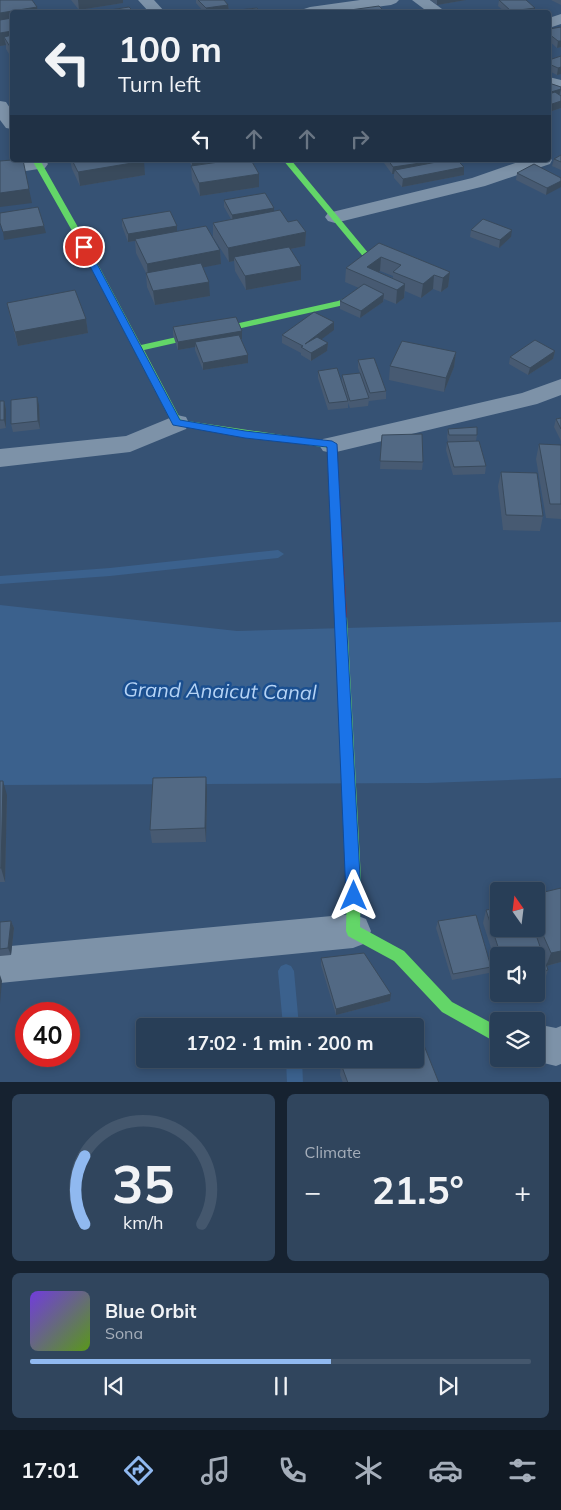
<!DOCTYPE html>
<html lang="en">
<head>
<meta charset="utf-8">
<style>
  :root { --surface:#283e57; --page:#30455d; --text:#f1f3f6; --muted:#a5aeba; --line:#44576d; --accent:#90b9f0 }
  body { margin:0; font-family:Mulish,sans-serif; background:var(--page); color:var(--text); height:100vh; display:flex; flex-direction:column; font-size:19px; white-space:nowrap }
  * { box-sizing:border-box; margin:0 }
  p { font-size:16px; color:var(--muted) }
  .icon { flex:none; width:28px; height:28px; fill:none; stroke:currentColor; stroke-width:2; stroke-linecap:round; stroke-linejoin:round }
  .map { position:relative; height:1082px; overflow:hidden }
  .drawer { display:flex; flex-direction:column; gap:12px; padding:12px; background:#162230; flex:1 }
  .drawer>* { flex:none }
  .banner { position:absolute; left:10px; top:10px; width:541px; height:152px; border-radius:5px; box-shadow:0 2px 8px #0003,0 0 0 1px var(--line); background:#283e57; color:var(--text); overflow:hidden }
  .needle { width:32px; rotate:346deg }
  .controls { position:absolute; left:490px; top:882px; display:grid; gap:10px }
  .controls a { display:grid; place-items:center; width:55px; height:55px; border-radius:5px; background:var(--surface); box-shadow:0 2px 8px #0003,0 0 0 1px var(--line); font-size:25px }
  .speed { position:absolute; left:15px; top:1002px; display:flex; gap:10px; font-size:25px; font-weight:700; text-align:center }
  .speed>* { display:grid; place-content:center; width:65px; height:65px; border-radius:50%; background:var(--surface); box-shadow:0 2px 8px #0003,0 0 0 1px var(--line); line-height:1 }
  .speed .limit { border:8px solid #d22; background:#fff; color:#111 }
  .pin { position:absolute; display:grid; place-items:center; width:42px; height:42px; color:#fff; margin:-21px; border:2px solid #fff; border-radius:50%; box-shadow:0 1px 5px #0007 }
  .me { position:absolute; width:55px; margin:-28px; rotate:0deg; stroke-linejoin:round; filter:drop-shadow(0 0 4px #0008) }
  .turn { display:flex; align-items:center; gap:18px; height:105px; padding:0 25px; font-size:22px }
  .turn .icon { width:65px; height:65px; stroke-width:2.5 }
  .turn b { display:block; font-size:35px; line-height:42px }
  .lanes { display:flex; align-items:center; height:48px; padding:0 25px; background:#0003; justify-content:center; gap:25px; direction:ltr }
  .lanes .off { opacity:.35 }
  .big { font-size:38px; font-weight:700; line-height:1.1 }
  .drawer .widget { flex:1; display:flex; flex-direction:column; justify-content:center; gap:8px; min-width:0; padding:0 18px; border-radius:8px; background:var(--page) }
  .drawer .dial { align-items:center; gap:0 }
  .dial svg { height:130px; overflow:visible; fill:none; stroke:var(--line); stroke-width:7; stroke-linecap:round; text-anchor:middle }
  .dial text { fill:var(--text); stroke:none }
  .song { display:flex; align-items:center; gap:15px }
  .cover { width:60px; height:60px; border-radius:8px; background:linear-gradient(135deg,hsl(260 70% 55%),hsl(90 70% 35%)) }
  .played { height:5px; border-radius:2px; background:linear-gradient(90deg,var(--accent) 60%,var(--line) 60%) }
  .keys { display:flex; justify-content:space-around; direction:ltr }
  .heat { display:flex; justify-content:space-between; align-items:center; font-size:28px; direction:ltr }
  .drawer .tiles { flex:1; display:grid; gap:12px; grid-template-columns:1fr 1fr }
  .widget:last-child { grid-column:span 2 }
  .trip { position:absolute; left:136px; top:1018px; width:288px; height:50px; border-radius:5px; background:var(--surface); box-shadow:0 2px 8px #0003,0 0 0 1px var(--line); font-weight:700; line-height:50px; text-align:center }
  .tab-bar { display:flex; height:80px; justify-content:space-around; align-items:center; background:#101923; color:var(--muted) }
  .tab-bar .icon { width:35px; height:35px }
  .tab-bar .active { color:var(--accent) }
  .tab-bar b { font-size:22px; color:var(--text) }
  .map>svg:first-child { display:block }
  .water { fill:#3b618d }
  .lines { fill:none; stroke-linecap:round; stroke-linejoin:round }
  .stream { fill:#3b618d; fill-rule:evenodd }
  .street { fill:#7d92a8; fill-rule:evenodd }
  .fast { fill:#63d668; fill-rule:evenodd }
  .jam { fill:#b3261e; fill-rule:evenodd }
  .wall { fill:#475a72; fill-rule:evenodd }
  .shaded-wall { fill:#394a5c }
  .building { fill:#526984; stroke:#394a5c }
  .route { fill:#1a73e8; stroke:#114b97 }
  .labels { text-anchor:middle; stroke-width:5; stroke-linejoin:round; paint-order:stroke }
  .water-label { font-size:20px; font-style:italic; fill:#b5d3f5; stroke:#1b4f8f }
</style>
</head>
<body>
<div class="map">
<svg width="561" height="1083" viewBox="0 0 561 1083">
  <rect width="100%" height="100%" fill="#365274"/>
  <path class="water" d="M0 605 237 631 561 622V778L428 783 0 785Z"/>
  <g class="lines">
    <path class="stream" d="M278 550 284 554 278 558 110 576 0 584V576L110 568Z
      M286 964 291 966 294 971 299 1026H283L278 971 281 966Z
      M286 1059H302L303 1083H287Z"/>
    <path class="street" d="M138 0H154L165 12H149Z
      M360 0H399L396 3 391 5 338 12H302L304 9 310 7Z
      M412 0H430L446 12H428Z
      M561 14V24L549 28V18Z
      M549 77 561 80V90L549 87Z
      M0 101 6 102 12 111V129L6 128 0 120Z
      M549 156 552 160 550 164 485 186 335 223 328 221 325 217 328 213 472 178 524 160H549Z
      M25 160H45L48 164 45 168 0 175V163Z
      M561 379V395L537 404 332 453 323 451 319 445 323 439 332 437 522 393Z
      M177 415 186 417 189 423 186 429 130 452 0 467V449L126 436Z
      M353 914 366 919 371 931 366 943 353 948 0 983V947Z
      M536 1024 556 1028 561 1026V1064L556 1066 527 1059H536Z"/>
    <path class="fast" d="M32 160H40L79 229 141 345 338 301C357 295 366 285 371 266L283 160H291L379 266C375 287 364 298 344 305L144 350 181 420 329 442 334 445 333 447 329 448 173 425 71 229Z
      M341 612 345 614 347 617 361 879 360 927 404 951 452 1002 499 1027V1044L442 1012 394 961 348 936 346 931 347 879 335 617 337 614Z"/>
    <path class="jam" d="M332 442 337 445 347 617 345 620H337L335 617 327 448 324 445 325 443Z"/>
  </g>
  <path class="wall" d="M0 0 37 7 38 12H12V59L6 49V45L0 46Z
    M71 0H123V3L79 10Z
    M196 0H224L228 5 229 11 221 12H204L196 3Z
    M430 0H466L437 5Z
    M499 0H526L534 12H505L498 6Z
    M551 0H561V5Z
    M561 27V47L557 48 549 41V29Z
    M561 56V74L557 75 549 71V60Z
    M549 83 561 87V111V108L549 112Z
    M561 155V170L552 166 554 159Z
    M70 160H143L145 175 80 186 72 169Z
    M188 160H224L199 165 259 174V187L200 196 192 180 191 166H192Z
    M385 160H434V163L464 175 402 187 394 178V174H392L384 163Z
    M517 173 561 178 546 195 516 180Z
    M224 200 274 211 288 222 306 232 305 246 291 249 301 280 246 290 235 271 234 261 229 262 213 237V223L231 219 224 207Z
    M122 219 177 226V231L220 250 221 264 203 267 210 296 155 305 147 287 146 273 136 253 135 241 128 242 122 226Z
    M471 230 511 237 499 248 470 237Z
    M379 243 450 272 448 287 441 292 433 289 421 298 405 291 404 298 396 304 384 299 383 302 360 318 340 309V301L359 288 345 282 346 268ZM380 271 393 276V278L378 272Z
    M7 303 86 319 88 333 18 346 10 317Z
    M173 327 242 339H241L248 363 203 370 195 350V347L178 350 173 335Z
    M334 330 321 339 328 343 327 351 311 361 301 355V353L282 343V335Z
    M555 351 553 359 528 375 509 364 510 357Z
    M456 352 454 367 444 392 389 380 390 366Z
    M358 360 386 391V399L369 401V400L368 406 350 408 348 403V408L328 410 318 378V371L342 382V375L360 373 358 368Z
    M0 401H4L6 409V428L0 429Z
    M39 405 40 429 13 432 11 424Z
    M561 418V441L554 427 556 419Z
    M448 429 477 435 476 441 486 466 485 474 453 475 446 450 447 442H448L447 437Z
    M382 435 423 462 422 470 380 469Z
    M539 444 561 445V519L546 518 536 459Z
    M501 472 543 516 540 531 503 530 498 486Z
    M0 781 7 795 5 882H0Z
    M207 791 206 842 152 843 150 830Z
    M536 894 561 962 547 966 548 970 544 982 536 983V956H499V973L483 923 486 910 499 929H536Z
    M11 921 14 928 11 955 0 956V922Z
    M438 921 491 967 489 973 452 980 436 928Z
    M321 958 390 1001 336 1015 321 965Z
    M341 1064 439 1083H343L340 1075Z"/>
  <path class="shaded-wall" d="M78 0H123V3L79 10Z
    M437 0H466L437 5Z
    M228 5 229 11 221 12H206V8Z
    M37 7 38 12H12V23L0 25V13Z
    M535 8 534 12H511V11Z
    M12 31V44L4 37 6 45 0 46V33Z
    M558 41H561V47L557 48Z
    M561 67V74L557 75 558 68Z
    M561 89 559 96 550 99 551 92Z
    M561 101V108L549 112V105Z
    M192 160H224L192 166Z
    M489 160H498L489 162Z
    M144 161 145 175 80 186 78 172Z
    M434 161V168L395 170 394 174H392L393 167Z
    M464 167V175L402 187 403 179Z
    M259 174V187L200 196 199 183Z
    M561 181V187L546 195 547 188Z
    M29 189 32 203 0 207V193Z
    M274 208V216L233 223 232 215Z
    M44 226 46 233 4 240 3 232Z
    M177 226V234L128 242V234Z
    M512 230 511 237 499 248 500 240Z
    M306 232 305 246 236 260 234 257V261L229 262 228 248Z
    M220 250 221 264 148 278 147 264Z
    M381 257 380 271 370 278 367 267Z
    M301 266V280L246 290 245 276Z
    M450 272 448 287 441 292 443 278Z
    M434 275 433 289 421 298 423 284Z
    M209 282 210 296 155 305 153 291Z
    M405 284 404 298 396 304 397 290Z
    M384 294 383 302 360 318 361 311Z
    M86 319 88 333 18 346 15 332Z
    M334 322V330L307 350 305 344Z
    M242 331V339L196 347 195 342V347L178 350V342Z
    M328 343 327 351 311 361V353Z
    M555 351 553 359 528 375 530 368Z
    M456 352 454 367 444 392 446 378Z
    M248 355V363L203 370V363Z
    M37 397 39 405 40 429 38 421Z
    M4 401 6 409V428L4 420Z
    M206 777 207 791 206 842 205 828Z
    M3 781 7 795 5 882 1 868Z
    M11 921 14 928 11 955 8 948Z
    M561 951V962L546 966 551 953Z
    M0 975 2 981 0 1004Z
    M391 994 390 1001 336 1015V1009Z"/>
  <path class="building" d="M0 0H32L37 7 0 13Z
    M198 0H224L228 5 206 8Z
    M499 0H526L535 8 511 11Z
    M379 6 385 12H344L343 11Z
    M129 7 134 12H97Z
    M257 8 260 12H230L229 11Z
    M12 18V31L0 33V20Z
    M561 27V41H558L549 34V29Z
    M12 35V50L4 37Z
    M561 56V67L558 68 549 64V60Z
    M549 83 561 87V89L551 92 549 91Z
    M555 92 561 96V101L549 105V94Z
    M561 155V162L554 159Z
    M12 160H23L29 189 0 193V161Z
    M72 160H143L144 161 78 172Z
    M233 160H251L259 174 199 183 191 166Z
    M388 160H434V161L393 167Z
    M447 160H457L464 167 403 179 395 170Z
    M534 164 561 178V181L547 188 517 173Z
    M265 193 274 208 232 215 224 200Z
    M38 207 44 226 3 232 0 223V213Z
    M280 210 288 222 297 220 306 232 228 248 213 223Z
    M170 211 177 226 128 234 122 219Z
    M483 219 512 230 500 240 471 230Z
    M206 226 220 250 147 264 135 239Z
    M379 243 450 272 443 278 434 275 423 284 393 272 401 265 381 257 367 267 405 284 397 290 346 268Z
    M289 247 301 266 245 276 234 257Z
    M201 263 209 282 153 291 146 273Z
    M364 284 384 294 361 311 340 301Z
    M75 290 86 319 15 332 7 303Z
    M314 312 334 322 305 344 317 337 328 343 311 353 301 347 303 346 282 335Z
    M236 317 242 331 178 342 173 327Z
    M239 335 248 355 203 363 195 342Z
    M535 340 555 351 530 368 510 357Z
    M402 341 456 352 446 378 390 366Z
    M374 358 386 391 370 393 358 360Z
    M337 368 348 401 329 403 318 371Z
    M360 373 369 398 350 401 342 375Z
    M37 397 38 421 11 424V400Z
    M0 401H4V420H0Z
    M561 418V429L556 419Z
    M477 427V435H449L448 429Z
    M422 434 423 462 380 461 382 435Z
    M479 441 486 466 454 467 447 442Z
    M539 444 561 445V504H550Z
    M501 472 537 473 543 516 506 515Z
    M206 777 205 828 150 830 153 778Z
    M0 781H3L1 868H0Z
    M561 888V951L551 953 536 919V894Z
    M499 908V929H534L548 970 536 972V956H501L486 910Z
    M476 915 491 967 453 974 438 921Z
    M11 921 8 948 0 949V922Z
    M364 953 391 994 336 1009 321 958Z
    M421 1038 439 1083H348L341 1064 357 1059H415V1040Z"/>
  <path class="route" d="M84 244 88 247 180 420 245 431 332 441 337 444 361 896 359 901 354 903 348 901 346 896 327 447 245 438 173 425 80 247Z"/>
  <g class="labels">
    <g class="water-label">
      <text transform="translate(220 691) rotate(1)" y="7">Grand Anaicut Canal</text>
    </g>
  </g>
</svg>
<div class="controls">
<a><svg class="needle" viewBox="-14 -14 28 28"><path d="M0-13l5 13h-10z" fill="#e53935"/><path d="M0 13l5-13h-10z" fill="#a5aeba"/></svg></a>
<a><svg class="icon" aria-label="sound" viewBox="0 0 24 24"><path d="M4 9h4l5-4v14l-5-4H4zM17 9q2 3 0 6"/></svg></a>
<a><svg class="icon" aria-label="layers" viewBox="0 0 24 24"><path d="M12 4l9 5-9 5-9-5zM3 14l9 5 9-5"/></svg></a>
</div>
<div class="speed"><div class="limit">40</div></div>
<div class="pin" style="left:84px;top:247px;background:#d93025"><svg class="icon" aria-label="arrive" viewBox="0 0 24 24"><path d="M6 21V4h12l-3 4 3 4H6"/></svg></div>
<svg class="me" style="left:354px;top:896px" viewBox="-20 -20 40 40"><path d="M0-17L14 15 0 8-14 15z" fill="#1a73e8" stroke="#fff" stroke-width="4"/></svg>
<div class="trip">17:02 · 1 min · 200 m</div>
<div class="banner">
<div class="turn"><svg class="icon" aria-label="left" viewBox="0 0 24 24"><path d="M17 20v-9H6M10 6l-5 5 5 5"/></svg><div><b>100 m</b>Turn left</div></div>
<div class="lanes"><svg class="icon" aria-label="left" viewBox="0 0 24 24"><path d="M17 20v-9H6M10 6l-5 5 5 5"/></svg><svg class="icon off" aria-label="ahead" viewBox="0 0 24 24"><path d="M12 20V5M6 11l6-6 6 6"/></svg><svg class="icon off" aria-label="ahead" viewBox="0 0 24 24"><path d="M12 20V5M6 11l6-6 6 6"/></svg><svg class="icon off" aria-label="right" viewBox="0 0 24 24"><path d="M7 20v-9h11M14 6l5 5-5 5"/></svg></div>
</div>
</div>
<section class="drawer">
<div class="tiles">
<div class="widget dial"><svg viewBox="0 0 100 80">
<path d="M14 69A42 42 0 1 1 86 69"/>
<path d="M14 69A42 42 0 0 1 14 27" stroke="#90b9f0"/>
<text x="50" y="56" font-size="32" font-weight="700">35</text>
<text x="50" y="72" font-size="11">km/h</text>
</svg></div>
<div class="widget"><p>Climate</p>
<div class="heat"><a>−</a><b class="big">21.5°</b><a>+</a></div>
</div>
<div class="widget">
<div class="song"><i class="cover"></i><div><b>Blue Orbit</b><p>Sona</p></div></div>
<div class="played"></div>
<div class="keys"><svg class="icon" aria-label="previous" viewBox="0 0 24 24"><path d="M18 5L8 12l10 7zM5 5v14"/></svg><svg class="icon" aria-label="pause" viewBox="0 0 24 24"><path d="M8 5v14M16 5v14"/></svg><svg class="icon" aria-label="next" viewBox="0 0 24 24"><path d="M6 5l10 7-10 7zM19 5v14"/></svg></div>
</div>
</div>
</section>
<nav class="tab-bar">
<b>17:01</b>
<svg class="icon active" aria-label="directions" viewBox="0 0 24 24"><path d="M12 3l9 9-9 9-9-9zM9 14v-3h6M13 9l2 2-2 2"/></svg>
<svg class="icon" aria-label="music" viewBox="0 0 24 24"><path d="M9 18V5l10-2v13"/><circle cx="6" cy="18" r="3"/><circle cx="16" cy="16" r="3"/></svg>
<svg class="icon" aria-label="phone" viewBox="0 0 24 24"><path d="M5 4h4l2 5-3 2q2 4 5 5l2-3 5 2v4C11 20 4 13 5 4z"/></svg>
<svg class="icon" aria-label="climate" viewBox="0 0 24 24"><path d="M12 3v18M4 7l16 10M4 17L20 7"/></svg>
<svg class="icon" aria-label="car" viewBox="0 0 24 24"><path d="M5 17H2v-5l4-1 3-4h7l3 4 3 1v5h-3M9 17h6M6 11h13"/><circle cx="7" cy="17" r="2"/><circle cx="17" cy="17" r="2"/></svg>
<svg class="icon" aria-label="filters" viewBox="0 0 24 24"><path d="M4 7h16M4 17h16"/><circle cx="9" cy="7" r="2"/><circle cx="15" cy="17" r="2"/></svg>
</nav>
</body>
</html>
